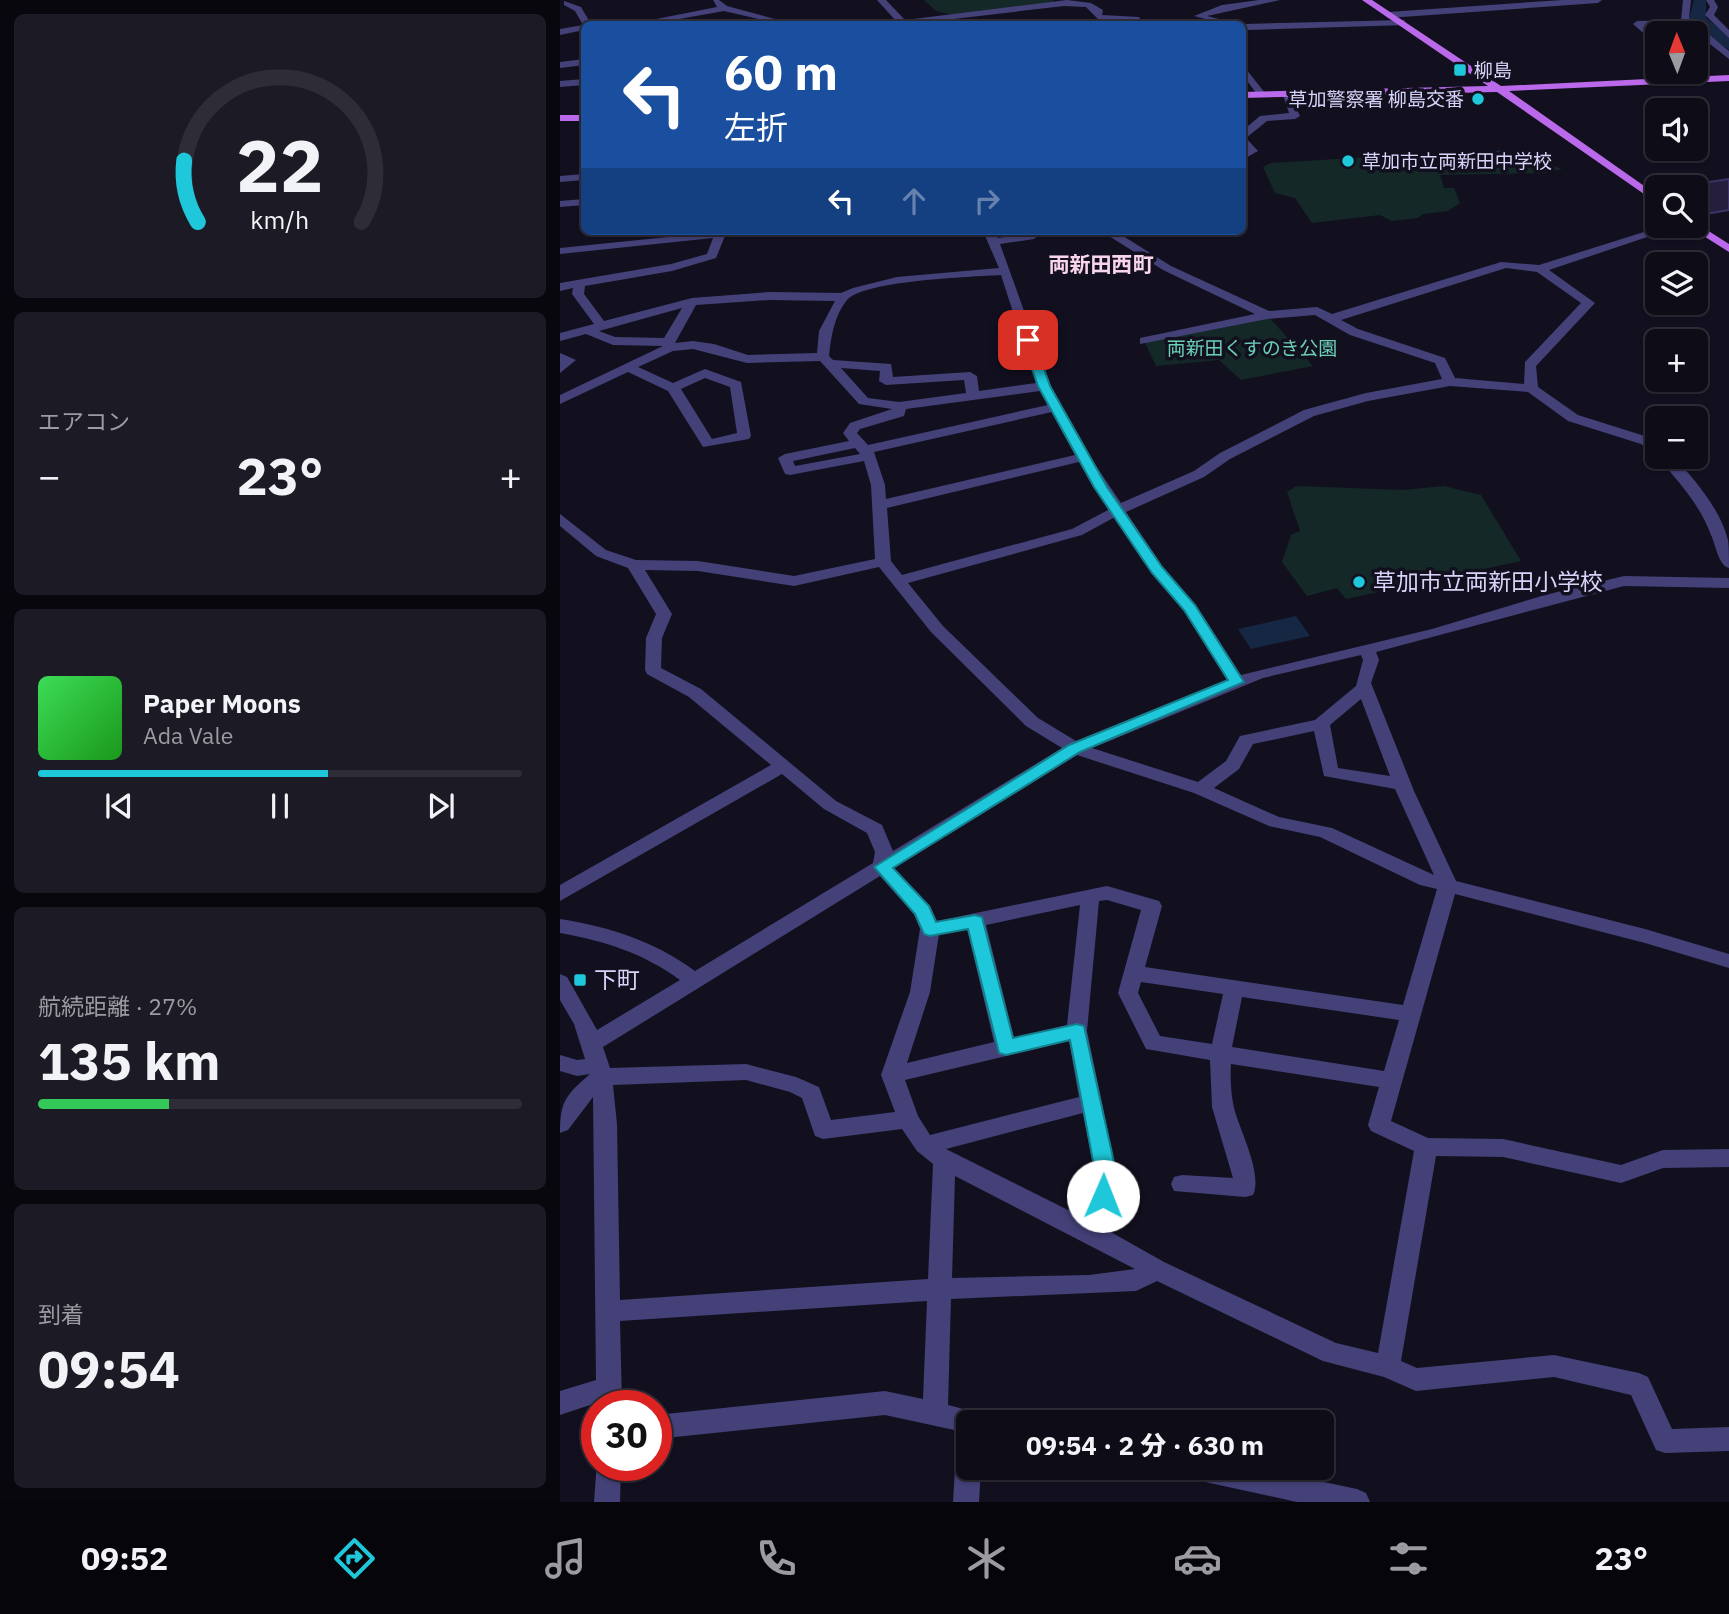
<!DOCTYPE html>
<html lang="ja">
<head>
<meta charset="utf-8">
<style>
  :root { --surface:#0e0c17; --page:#1c1a24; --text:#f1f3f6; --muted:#9b9ba1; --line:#2e2c36; --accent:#1ec7da }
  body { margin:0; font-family:"IBM Plex Sans","Noto Sans JP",sans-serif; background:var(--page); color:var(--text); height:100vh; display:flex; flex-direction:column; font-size:26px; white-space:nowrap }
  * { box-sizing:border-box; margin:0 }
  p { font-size:23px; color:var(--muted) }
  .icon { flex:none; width:38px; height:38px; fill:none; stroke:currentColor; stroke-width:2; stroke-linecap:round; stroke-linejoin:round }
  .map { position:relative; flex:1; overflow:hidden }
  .sheet { display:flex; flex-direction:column; gap:14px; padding:14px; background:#08070d; width:560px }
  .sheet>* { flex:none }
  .guide { position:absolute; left:21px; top:21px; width:665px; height:214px; border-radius:10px; box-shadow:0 2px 5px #0004,0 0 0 2px var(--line); background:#1a4fa0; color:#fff; overflow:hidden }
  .needle { width:46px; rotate:359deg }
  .fabs { position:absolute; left:1085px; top:21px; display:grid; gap:14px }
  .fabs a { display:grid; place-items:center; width:63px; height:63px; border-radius:10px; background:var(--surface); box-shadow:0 2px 5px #0004,0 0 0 2px var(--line); font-size:35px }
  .speed { position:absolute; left:21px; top:1390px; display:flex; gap:14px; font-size:35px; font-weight:700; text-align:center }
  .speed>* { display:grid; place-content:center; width:91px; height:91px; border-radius:50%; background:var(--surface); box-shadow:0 2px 5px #0004,0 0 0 2px var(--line); line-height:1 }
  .speed .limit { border:10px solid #d22; background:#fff; color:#111 }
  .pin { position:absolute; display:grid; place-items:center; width:60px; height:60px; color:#fff; margin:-30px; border-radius:14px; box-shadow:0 4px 10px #0006 }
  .me { position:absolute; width:77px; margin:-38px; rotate:1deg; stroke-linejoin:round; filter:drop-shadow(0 0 5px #0008) }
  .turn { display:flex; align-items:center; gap:24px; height:147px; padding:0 28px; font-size:32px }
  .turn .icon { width:91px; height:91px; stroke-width:2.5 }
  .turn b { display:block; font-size:49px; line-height:60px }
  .lanes { display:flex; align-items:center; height:66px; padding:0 28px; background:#0003; justify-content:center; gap:35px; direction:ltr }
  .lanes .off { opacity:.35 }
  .big { font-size:52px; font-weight:800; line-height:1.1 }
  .sheet .widget { flex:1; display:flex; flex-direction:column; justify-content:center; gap:10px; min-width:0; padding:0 24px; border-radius:10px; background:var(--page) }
  .sheet .dial { align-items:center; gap:0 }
  .dial svg { height:182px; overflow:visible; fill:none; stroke:var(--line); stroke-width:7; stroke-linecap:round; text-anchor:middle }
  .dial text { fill:var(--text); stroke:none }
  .song { display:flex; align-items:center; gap:21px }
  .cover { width:84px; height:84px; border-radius:10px; background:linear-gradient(135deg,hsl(130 70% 55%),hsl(120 70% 35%)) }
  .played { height:7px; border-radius:4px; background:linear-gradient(90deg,var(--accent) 60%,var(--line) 60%) }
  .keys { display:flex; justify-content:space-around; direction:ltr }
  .heat { display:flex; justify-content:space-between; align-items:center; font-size:38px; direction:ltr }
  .charge { height:10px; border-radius:5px; background:linear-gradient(90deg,#34c759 27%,var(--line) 0) }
  .trip { position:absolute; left:396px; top:1410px; width:378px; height:70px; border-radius:10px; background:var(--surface); box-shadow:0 2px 5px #0004,0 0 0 2px var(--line); font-weight:800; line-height:70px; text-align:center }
  .tabs { display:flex; height:112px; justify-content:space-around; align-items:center; background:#060509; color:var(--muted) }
  .tabs .icon { width:49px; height:49px }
  .tabs .on { color:var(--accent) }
  .tabs b { font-size:32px; color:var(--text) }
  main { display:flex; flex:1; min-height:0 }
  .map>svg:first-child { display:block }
  .green { fill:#142827 }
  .water { fill:#162743 }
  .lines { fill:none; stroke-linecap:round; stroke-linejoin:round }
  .river { fill:#162743; fill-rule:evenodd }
  .building { fill:#251e3d; stroke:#3e3366; stroke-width:2 }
  .minor { fill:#434178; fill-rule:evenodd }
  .major { fill:#ba69ea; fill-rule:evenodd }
  .route { fill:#1ec7da; stroke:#14818e; stroke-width:2 }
  .poi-dot { fill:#1ec7da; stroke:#12101f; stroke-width:2.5 }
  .labels { text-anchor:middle; stroke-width:7; stroke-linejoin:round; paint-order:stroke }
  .far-poi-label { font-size:19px; fill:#d8d4f9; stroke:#12101f; text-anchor:start }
  .far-park-label { font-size:19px; fill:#6acfb6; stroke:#12101f }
  .far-quarter-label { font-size:21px; font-weight:bold; fill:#f9d5ec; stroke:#12101f }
  .poi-label { font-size:23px; fill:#d8d4f9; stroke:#12101f; text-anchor:start }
</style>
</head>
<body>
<main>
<section class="sheet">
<div class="widget dial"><svg viewBox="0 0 100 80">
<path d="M14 69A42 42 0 1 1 86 69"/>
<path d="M14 69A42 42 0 0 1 8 42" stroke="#1ec7da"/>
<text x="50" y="56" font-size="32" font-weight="700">22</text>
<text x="50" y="72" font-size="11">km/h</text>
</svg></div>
<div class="widget"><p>エアコン</p>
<div class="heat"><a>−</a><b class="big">23°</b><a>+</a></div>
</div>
<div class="widget">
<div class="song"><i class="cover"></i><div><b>Paper Moons</b><p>Ada Vale</p></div></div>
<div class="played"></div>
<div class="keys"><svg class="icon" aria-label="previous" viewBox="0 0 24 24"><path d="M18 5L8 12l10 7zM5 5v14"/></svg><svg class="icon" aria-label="pause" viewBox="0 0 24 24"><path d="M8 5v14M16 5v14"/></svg><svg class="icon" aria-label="next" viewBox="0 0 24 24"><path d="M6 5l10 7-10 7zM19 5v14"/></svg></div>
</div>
<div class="widget"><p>航続距離 · 27%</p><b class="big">135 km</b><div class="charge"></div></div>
<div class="widget"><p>到着</p><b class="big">09:54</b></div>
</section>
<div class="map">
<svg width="1169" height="1502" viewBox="0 0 1169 1502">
  <rect width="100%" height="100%" fill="#12101f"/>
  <path class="green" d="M364 0H493V2L393 15 376 11Z
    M843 155 848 163H859L862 169 928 164 969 156 1002 169 984 173 880 175 884 188H894L900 203 888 211 863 214 858 218 832 221 820 215 752 223 735 198 715 193 703 167 711 163Z
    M707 315 753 366 681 380 659 360 596 366 584 341Z
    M736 486 843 490 884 486 921 495 961 561 786 599 777 588 747 596 722 562 731 535 740 531 727 492Z"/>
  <path class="water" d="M942 150 950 155 883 164 878 160Z
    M736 616 750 636 691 649 678 629Z"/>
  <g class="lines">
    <path class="river" d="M1134 0H1146V18L1169 36V50L1131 23 1129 19Z"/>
  </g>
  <path class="building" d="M1169 179V210L1146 214 1136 206V184Z"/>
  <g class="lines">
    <path class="minor" d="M153 0H159L167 6 233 24H220L164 11 91 24 81 22 157 7Z
      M317 0H326L345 20 507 0 531 3 543 10 542 15 579 17 583 24 539 20 526 7 504 6 350 24H328L336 21Z
      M699 0H720L647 16 678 24H664L634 16 662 5Z
      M1002 0H1042L1038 3 828 18 824 15 828 12Z
      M1123 0H1131L1129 18 1169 51V59L1126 25 1085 26 1097 37V45L1073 24 1077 21 1121 20Z
      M1146 0H1154L1158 7 1154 15 1169 30V38L1145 15 1150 7Z
      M4 1 21 7 31 24H24V30L0 35V29L23 25 15 11 4 5Z
      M844 20 847 25 688 30 682 38V25L685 24Z
      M24 59V65L0 68V62Z
      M682 64 705 93V97H699L682 74Z
      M1136 66 1147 77V81H1141L1133 72H1136Z
      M24 79V85L0 87V81Z
      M722 92H728L740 116 735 119 707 121 686 138 698 151 682 160V153L687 150 682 146V131L700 116 729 113Z
      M24 174V180L0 182V176Z
      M24 199V205L0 207V201Z
      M1103 226H1120L989 270 1035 303 976 366 978 387 1018 415 1091 438 1097 443V454L1081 444 1008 421 968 392 890 386 808 401 754 416 670 459 644 477 566 512 603 567 636 605 681 675 872 629 985 595 1064 576 1169 578V588L1064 586 816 652 819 660 811 683 854 791 896 881 1085 929 1169 954V968L1085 943 895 894 831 1121 868 1138 943 1139 1061 1165 1103 1150 1169 1149V1167L1103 1168 1061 1183 943 1157 876 1156 841 1361 857 1368 994 1355 1079 1373 1088 1377 1112 1429 1169 1427V1451L1105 1453 1096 1450 1071 1395 994 1377 856 1391 824 1377 763 1361 597 1281 576 1291 391 1299 388 1405 427 1415 431 1423H408V1433L325 1415 96 1439V1415L325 1391 363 1399 367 1301 60 1321 62 1405 37 1406 36 1403 0 1415V1391L36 1380 33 1097 8 1130 0 1133C0 1101 6 1095 30 1074L17 1076 0 1071V1055L17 1060 25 1059 14 1024 0 1000V974L7 977 37 1030 120 980C83 953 45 941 0 933V919C50 927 94 941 135 971L313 863 315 852 307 833 264 809 222 774 0 901V885L211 765 129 697 87 674 85 670 86 638 96 614 68 568 36 556 0 526V514L46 550 76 560 138 561 234 576 315 559 311 485 304 461 230 475 225 474 218 458 225 454 289 441 283 433 290 423 332 409 299 404 260 361 187 363 133 349 113 351 78 367 113 383 145 369 181 382 191 436 189 439 143 447 108 391 68 372 0 404V395L103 346 53 345 26 334 0 341V333L34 324 12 294 13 288 0 291V283L111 264 147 254 153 238 0 254V248L167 231 156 258 112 271 25 286 24 294 44 321 132 298 209 292 281 293 293 288 337 277 439 268 423 231H435L438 238 483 231 474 239 440 244 491 386 530 457 561 503 634 471 660 453 744 410 806 393 882 379 875 363 790 335 755 315 707 319 580 344V338L695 314 603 270 541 231H555L611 266 709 311 757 307 772 314 941 262 979 265ZM946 268 977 272 1021 303 965 362 964 384 895 378 885 358 798 329 781 320ZM441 275 476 383 419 391 417 376 410 372 333 377 331 364 273 360 269 356C271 337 274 316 287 300 305 280 412 277 441 275ZM209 300 275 301 259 331 257 353 188 355 154 344 133 341 115 343 136 305ZM122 308 104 338 55 337 39 331ZM281 368 320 371 319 381 326 385 404 380 406 393 339 402 308 398ZM145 378 170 387 177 433 152 439 121 389ZM480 391 488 405 308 445 297 433 300 429 344 416 346 409ZM492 412 515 455 326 499 325 485 314 452ZM295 448 300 454 235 466 233 461ZM519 462 550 509 512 529 342 575 331 561 327 508ZM555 517 592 573 624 610 667 680 516 741 478 718 383 626 348 583 522 535ZM319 567 371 632 466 726 502 748 333 851 322 825 276 801 141 689 101 668 102 638 112 614 85 570 138 571 234 586ZM801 655 803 660 796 686 755 720 680 736 666 761 638 782 532 748 703 678ZM801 699 830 776 778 768 770 725ZM754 731 764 776 835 789 874 875 772 828 719 817 654 788 679 769 693 744ZM517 755 634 793 709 826 760 837 860 885 877 889 843 1005 585 967 602 906 599 901 547 886 377 921 370 906 334 868ZM320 876 354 914 360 929 350 992 321 1075 335 1112 271 1120 259 1087 236 1077 186 1064 50 1068 43 1047ZM547 900 581 910 558 993 586 1049 650 1060 652 1107 673 1178 622 1175 614 1177 611 1184 614 1191 685 1197 693 1195C703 1174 680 1131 674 1108 671 1094 670 1079 671 1064L819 1087 808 1125 811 1131 854 1151 818 1353 776 1343 604 1262 549 1231 557 1176 527 1031 539 901ZM520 905 507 1025 454 1038 426 925ZM407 928 434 1042 347 1063 370 992 379 934ZM581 982 663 994 652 1044 600 1036 578 993ZM682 997 839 1020 824 1071 672 1047ZM509 1041 519 1097 370 1135 358 1116 345 1080ZM186 1080 230 1092 242 1098 255 1136 263 1139 342 1129 357 1151 373 1164 368 1279 60 1300 57 1124 53 1085ZM523 1113 535 1176 528 1220 386 1149ZM395 1176 575 1269 529 1275 392 1278Z
      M0 353 16 360 0 373Z
      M1098 457H1113C1135 479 1160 509 1168 540 1169 548 1169 559 1169 568 1158 565 1156 545 1151 535 1139 503 1119 483 1098 457Z
      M408 1456V1468H421L419 1502H393L395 1468 399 1459Z
      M37 1461V1465H61L60 1502H34Z
      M623 1468H697L797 1489 806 1493 810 1502H737L636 1480 627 1477Z"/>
    <path class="major" d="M802 0H812L941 86 1169 75V81L949 91 1097 195V203L937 92 682 98V92L928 86Z
      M0 115H24V121H0Z
      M1136 223 1169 244V252L1131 228 1130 226H1136Z"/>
  </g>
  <path class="route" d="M468 337 474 340 490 386 547 487 602 567 635 605 684 682 520 752 333 868 369 906 376 922 415 915 422 917 453 1038 517 1024 524 1026 557 1176 551 1202 543 1204 536 1202 533 1196 536 1176 510 1040 446 1055 439 1053 408 929 370 936 364 934 355 914 314 867 509 745 668 680 624 610 592 573 534 487 478 386 462 340Z"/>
  <g class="poi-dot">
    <rect x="893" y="63" width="14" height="14" rx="3.5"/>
    <circle cx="918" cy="99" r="7"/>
    <circle cx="788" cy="161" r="7"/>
    <circle cx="799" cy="582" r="7"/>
    <rect x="13" y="973" width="14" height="14" rx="3.5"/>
  </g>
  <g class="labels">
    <g class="far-poi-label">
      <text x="914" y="77">柳島</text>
      <text x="904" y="106" text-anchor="end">草加警察署 柳島交番</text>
      <text x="802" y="168">草加市立両新田中学校</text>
    </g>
    <g class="far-park-label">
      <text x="692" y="355">両新田くすのき公園</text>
    </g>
    <g class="far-quarter-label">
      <text x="541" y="272">両新田西町</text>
    </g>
    <g class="poi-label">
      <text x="813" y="590">草加市立両新田小学校</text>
      <text x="34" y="988">下町</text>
    </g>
  </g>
</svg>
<div class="fabs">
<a><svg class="needle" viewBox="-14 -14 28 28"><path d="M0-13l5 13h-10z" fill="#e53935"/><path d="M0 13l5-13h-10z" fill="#9b9ba1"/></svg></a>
<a><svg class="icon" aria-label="sound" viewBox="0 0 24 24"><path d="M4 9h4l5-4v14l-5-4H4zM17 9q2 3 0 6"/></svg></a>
<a><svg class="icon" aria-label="search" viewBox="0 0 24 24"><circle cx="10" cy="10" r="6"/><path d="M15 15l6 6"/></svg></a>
<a><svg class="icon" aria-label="layers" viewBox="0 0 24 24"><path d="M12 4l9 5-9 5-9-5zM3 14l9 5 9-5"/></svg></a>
<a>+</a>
<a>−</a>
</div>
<div class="speed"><div class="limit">30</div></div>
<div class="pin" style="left:468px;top:340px;background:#d93025"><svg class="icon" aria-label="arrive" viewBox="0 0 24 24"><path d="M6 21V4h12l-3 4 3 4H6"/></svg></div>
<svg class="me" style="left:543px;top:1196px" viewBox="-20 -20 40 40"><circle r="19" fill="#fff"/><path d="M0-13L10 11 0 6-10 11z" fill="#1ec7da"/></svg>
<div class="trip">09:54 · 2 分 · 630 m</div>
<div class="guide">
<div class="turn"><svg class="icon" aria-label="left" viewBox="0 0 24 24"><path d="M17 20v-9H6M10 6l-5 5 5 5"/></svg><div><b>60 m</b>左折</div></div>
<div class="lanes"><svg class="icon" aria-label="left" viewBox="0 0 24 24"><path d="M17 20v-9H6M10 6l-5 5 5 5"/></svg><svg class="icon off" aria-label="ahead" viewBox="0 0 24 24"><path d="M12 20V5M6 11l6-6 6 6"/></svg><svg class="icon off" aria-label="right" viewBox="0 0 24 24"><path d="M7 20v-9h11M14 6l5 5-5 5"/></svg></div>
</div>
</div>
</main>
<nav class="tabs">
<b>09:52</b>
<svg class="icon on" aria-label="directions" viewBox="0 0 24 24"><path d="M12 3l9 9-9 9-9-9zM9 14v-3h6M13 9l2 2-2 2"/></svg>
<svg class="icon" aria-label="music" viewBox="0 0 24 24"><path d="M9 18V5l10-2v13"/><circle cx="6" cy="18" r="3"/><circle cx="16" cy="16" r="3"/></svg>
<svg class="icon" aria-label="phone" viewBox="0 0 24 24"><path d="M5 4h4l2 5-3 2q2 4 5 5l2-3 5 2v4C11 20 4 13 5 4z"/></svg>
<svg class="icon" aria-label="climate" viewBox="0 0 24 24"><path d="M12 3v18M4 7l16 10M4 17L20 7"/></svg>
<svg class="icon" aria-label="car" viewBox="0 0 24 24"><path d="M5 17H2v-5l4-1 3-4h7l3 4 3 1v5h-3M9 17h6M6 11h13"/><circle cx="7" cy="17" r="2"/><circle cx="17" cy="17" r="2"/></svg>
<svg class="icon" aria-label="filters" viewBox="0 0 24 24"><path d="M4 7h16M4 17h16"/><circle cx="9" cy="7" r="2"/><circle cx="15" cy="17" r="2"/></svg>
<b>23°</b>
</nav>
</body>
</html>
